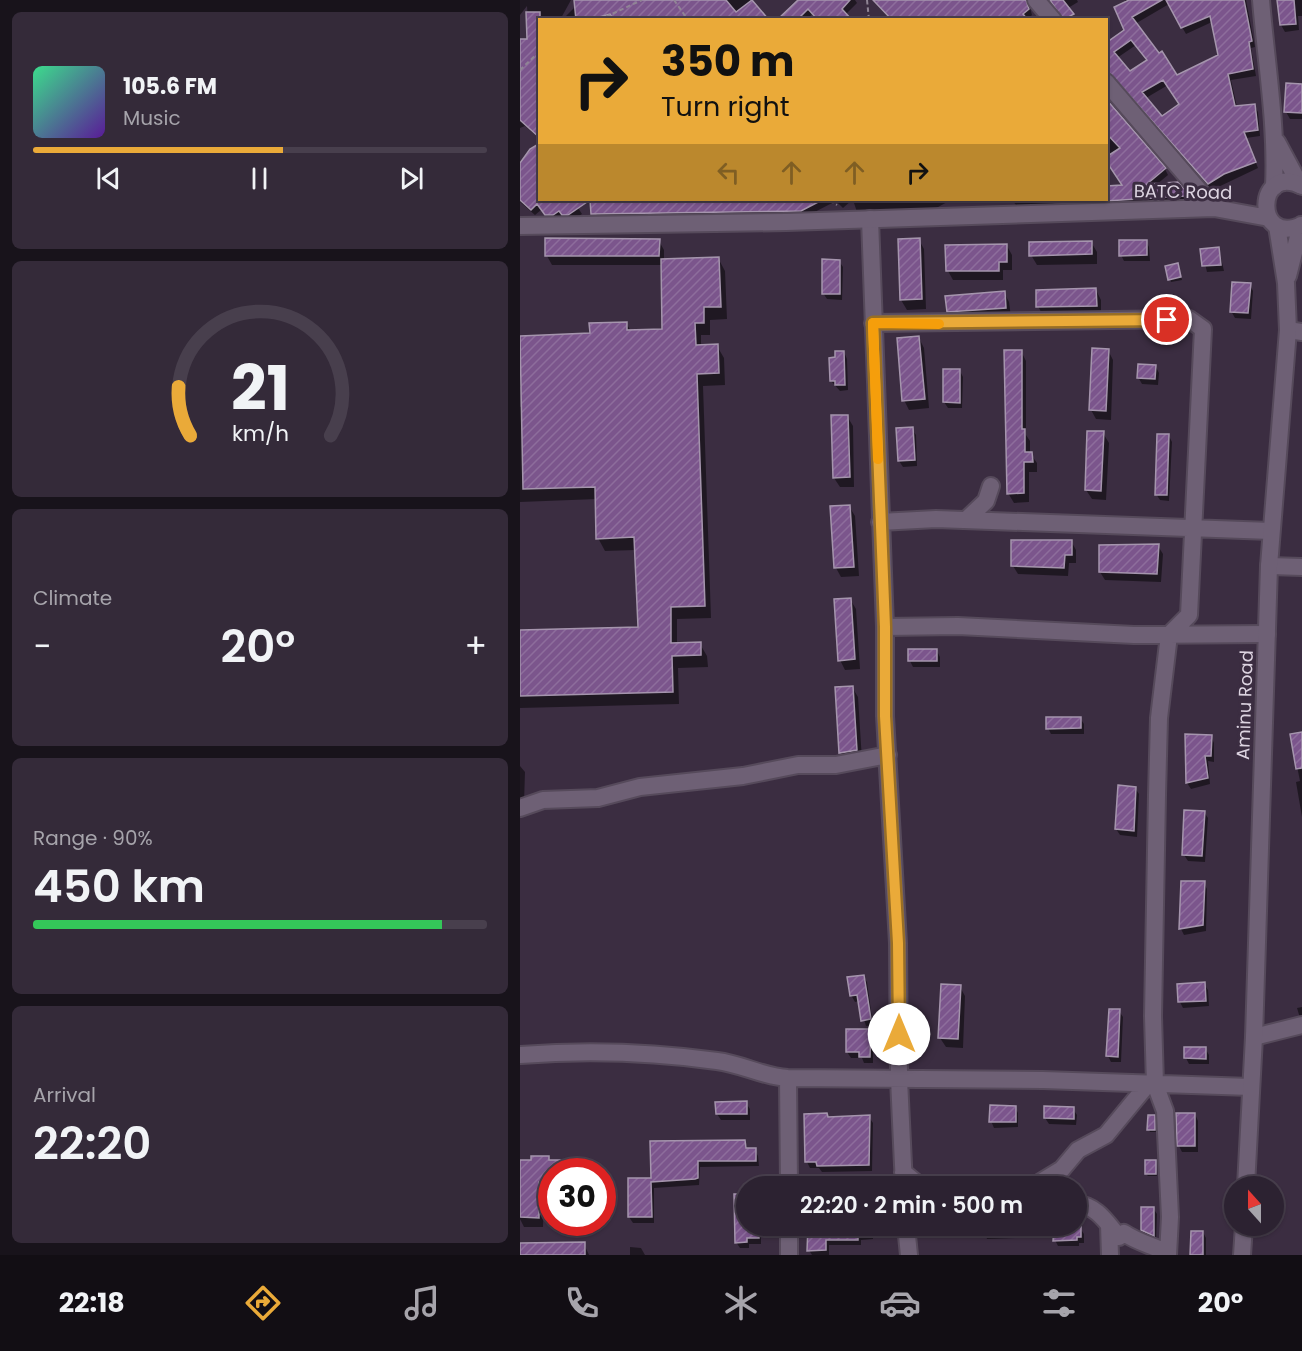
<!DOCTYPE html>
<html lang="en">
<head>
<meta charset="utf-8">
<style>
  :root { --surface:#2c2231; --page:#342a39; --text:#f1f3f6; --muted:#a6a4ab; --line:#483f4d; --accent:#eaaa39 }
  body { margin:0; font-family:Poppins,sans-serif; background:var(--page); color:var(--text); height:100vh; display:flex; flex-direction:column; font-size:22px; white-space:nowrap }
  * { box-sizing:border-box; margin:0 }
  p { font-size:20px; color:var(--muted) }
  .icon { flex:none; width:33px; height:33px; fill:none; stroke:currentColor; stroke-width:2; stroke-linecap:round; stroke-linejoin:round }
  .map { position:relative; flex:1; overflow:hidden }
  .drawer { display:flex; flex-direction:column; gap:12px; padding:12px; background:#18131b; width:520px }
  .drawer>* { flex:none }
  .top-card { position:absolute; left:18px; top:18px; width:570px; height:183px; border-radius:0px; box-shadow:0 2px 4px #0004,0 0 0 2px var(--line); background:#eaaa39; color:#111; overflow:hidden }
  .needle { width:39px; rotate:339deg }
  .buttons { position:absolute; left:704px; top:1176px; display:grid; gap:12px }
  .buttons a { display:grid; place-items:center; width:60px; height:60px; border-radius:50%; background:var(--surface); box-shadow:0 2px 4px #0004,0 0 0 2px var(--line); font-size:30px }
  .speed { position:absolute; left:18px; top:1158px; display:flex; gap:12px; font-size:30px; font-weight:700; text-align:center }
  .speed>* { display:grid; place-content:center; width:78px; height:78px; border-radius:50%; background:var(--surface); box-shadow:0 2px 4px #0004,0 0 0 2px var(--line); line-height:1 }
  .speed .limit { border:9px solid #d22; background:#fff; color:#111 }
  .pin { position:absolute; display:grid; place-items:center; width:51px; height:51px; color:#fff; margin:-26px; border:3px solid #fff; border-radius:50%; box-shadow:0 2px 6px #0007 }
  .me { position:absolute; width:66px; margin:-33px; rotate:0deg; stroke-linejoin:round; filter:drop-shadow(0 0 4px #0008) }
  .turn { display:flex; align-items:center; gap:21px; height:126px; padding:0 24px; font-size:27px }
  .turn .icon { width:78px; height:78px; stroke-width:2.5 }
  .turn b { display:block; font-size:42px; line-height:51px }
  .lanes { display:flex; align-items:center; height:57px; padding:0 24px; background:#0003; justify-content:center; gap:30px; direction:ltr }
  .lanes .off { opacity:.35 }
  .big { font-size:45px; font-weight:600; line-height:1.1 }
  .drawer .widget { flex:1; display:flex; flex-direction:column; justify-content:center; gap:9px; min-width:0; padding:0 21px; border-radius:9px; background:var(--page) }
  .drawer .dial { align-items:center; gap:0 }
  .dial svg { height:156px; overflow:visible; fill:none; stroke:var(--line); stroke-width:7; stroke-linecap:round; text-anchor:middle }
  .dial text { fill:var(--text); stroke:none }
  .song { display:flex; align-items:center; gap:18px }
  .cover { width:72px; height:72px; border-radius:9px; background:linear-gradient(135deg,hsl(150 70% 55%),hsl(270 70% 35%)) }
  .played { height:6px; border-radius:3px; background:linear-gradient(90deg,var(--accent) 55%,var(--line) 55%) }
  .keys { display:flex; justify-content:space-around; direction:ltr }
  .heat { display:flex; justify-content:space-between; align-items:center; font-size:33px; direction:ltr }
  .charge { height:9px; border-radius:4px; background:linear-gradient(90deg,#34c759 90%,var(--line) 0) }
  .trip { position:absolute; left:216px; top:1176px; width:351px; height:60px; border-radius:30px; background:var(--surface); box-shadow:0 2px 4px #0004,0 0 0 2px var(--line); font-weight:600; line-height:60px; text-align:center }
  .tab-bar { display:flex; height:96px; justify-content:space-around; align-items:center; background:#120e14; color:var(--muted) }
  .tab-bar .icon { width:42px; height:42px }
  .tab-bar .on { color:var(--accent) }
  .tab-bar b { font-size:27px; color:var(--text) }
  main { display:flex; flex:1; min-height:0 }
  .map>svg:first-child { display:block }
  .shadow { fill:#0007; fill-rule:evenodd }
  .building { fill:url(#building-hatch); stroke:#a595ad; stroke-width:1.5; fill-rule:evenodd }
  .lines { fill:none; stroke-linecap:round; stroke-linejoin:round }
  .minor-casing { stroke:#564a5b; stroke-width:20 }
  .tertiary-casing { stroke:#564a5b; stroke-width:20 }
  .path { stroke:#908595; stroke-width:2; stroke-dasharray:4.5 3; stroke-linecap:butt }
  .minor { stroke:#6e6075; stroke-width:16 }
  .tertiary { stroke:#6e6075; stroke-width:16 }
  .route-casing { stroke:#986e25; stroke-width:15 }
  .route { stroke:#eaaa39; stroke-width:10 }
  .slow { stroke:#f59e0b; stroke-width:10 }
  .labels { text-anchor:middle; stroke-width:6; stroke-linejoin:round; paint-order:stroke }
  .street-label { font-size:18px; fill:#ddd4e1; stroke:#3b2d41 }
</style>
</head>
<body>
<main>
<section class="drawer">
<div class="widget">
<div class="song"><i class="cover"></i><div><b>105.6 FM</b><p>Music</p></div></div>
<div class="played"></div>
<div class="keys"><svg class="icon" aria-label="previous" viewBox="0 0 24 24"><path d="M18 5L8 12l10 7zM5 5v14"/></svg><svg class="icon" aria-label="pause" viewBox="0 0 24 24"><path d="M8 5v14M16 5v14"/></svg><svg class="icon" aria-label="next" viewBox="0 0 24 24"><path d="M6 5l10 7-10 7zM19 5v14"/></svg></div>
</div>
<div class="widget dial"><svg viewBox="0 0 100 80">
<path d="M14 69A42 42 0 1 1 86 69"/>
<path d="M14 69A42 42 0 0 1 8 44" stroke="#eaaa39"/>
<text x="50" y="56" font-size="32" font-weight="700">21</text>
<text x="50" y="72" font-size="11">km/h</text>
</svg></div>
<div class="widget"><p>Climate</p>
<div class="heat"><a>−</a><b class="big">20°</b><a>+</a></div>
</div>
<div class="widget"><p>Range · 90%</p><b class="big">450 km</b><div class="charge"></div></div>
<div class="widget"><p>Arrival</p><b class="big">22:20</b></div>
</section>
<div class="map">
<svg width="782" height="1255" viewBox="0 0 782 1255">
  <defs>
    <pattern id="building-hatch" width="6" height="6" patternUnits="userSpaceOnUse" patternTransform="scale(1.5)"><rect width="6" height="6" fill="#7b558c"/><path d="M-1 1l2-2M0 6l6-6M5 7l2-2" fill="none" stroke="#8d6d9c"/></pattern>
  </defs>
  <rect width="100%" height="100%" fill="#3b2d41"/>
  <path class="shadow" d="M0 0H51L40 20H20V139L5 126 0 128V40H9L7 6 0 15Z
    M62 0H114L134 20H42Z
    M134 0H230L248 20Z
    M280 0H335L337 3 325 15 330 20H297L292 14 287 20H260Z
    M352 0H513L509 4 512 15 507 20H371Z
    M530 0H557L558 2 548 8 556 20H544Z
    M605 0H726L735 47 731 48 736 76 711 80 717 107 734 105 738 112 740 136 726 138 738 168 692 190 599 81 586 78V47L606 30ZM649 4 666 34 692 22 700 56 656 76 615 24ZM616 45 628 62 609 73 597 58ZM648 85 661 105 641 117 626 98Z
    M759 0H782V16H778L779 30 765 32 761 25Z
    M782 85V119H770L766 112Z
    M586 101 645 169 648 175 636 185 663 191 668 202 583 207 580 200H586L604 187 586 159Z
    M0 166 20 200H53L62 214 51 221H47L44 216 37 221H30L21 210 15 215 0 202Z
    M70 200H332L323 208 316 201 285 217 79 220Z
    M333 200H428L429 201 409 212H337Z
    M492 200H546L529 205H496Z
    M548 200H573L574 201 553 208Z
    M380 240H399L404 249 406 309 387 310 381 300Z
    M139 241 144 250V261L198 258 205 271 207 319 190 320V335H181V346H197L204 358 205 385 183 386 191 618 157 619V644H180L187 656 188 667 158 668 159 704 0 708V631L119 628 116 550 85 551 78 538 77 499 0 502V407L3 406V387H0V337L71 334 106 323 111 331 143 330V265H32L27 256Z
    M626 241 629 247 630 261H604L601 255Z
    M571 242 577 252V264L517 265 511 255Z
    M487 246 492 255V270H483V280H433L428 271Z
    M699 249 704 271 687 272 682 251Z
    M319 261 323 267 322 300 307 299 303 293Z
    M658 265 662 280 651 282 650 279Z
    M730 285 733 291 731 319 715 318 711 311Z
    M576 290 581 300V315L523 316 518 306Z
    M484 292 489 302 491 317 434 321 428 311Z
    M399 338 404 348 409 408 389 410 384 400Z
    M588 350 593 360 591 420 576 419 571 410Z
    M501 351 506 361V435L510 441V453L517 463V472H509V502L494 503 488 493Z
    M324 352 327 359 328 390 320 391 311 381 317 359Z
    M636 367 639 373 638 385 622 384 618 377Z
    M425 371H440L443 377 442 408H428L424 402Z
    M327 416 333 426 334 487H320L314 478Z
    M392 429 396 435 397 466 383 467 379 461Z
    M583 433 589 443 586 500 572 499 566 490Z
    M649 436 652 442 649 501 640 500 636 494Z
    M329 506 335 516 339 576 321 577 316 568Z
    M551 541 556 550V563H549L548 576 498 574 493 566Z
    M638 546 643 554 641 582 585 580 580 572Z
    M330 599 336 609 340 669 325 670 320 660Z
    M417 651 420 657V667H393L390 661Z
    M332 687 338 697 342 760 326 762 321 753Z
    M560 718 564 724V734H531L528 728Z
    M782 734V817L776 782 780 781 771 736Z
    M691 736 694 743V762L688 761 690 784 671 789 667 783Z
    M0 766 5 772 4 803H0Z
    M615 788 619 794 617 837 600 835 596 829Z
    M684 812 688 818 685 862 668 861 664 855Z
    M684 883 687 889 686 931 664 935 661 929Z
    M343 976 347 982 353 1025 346 1026 339 1001 335 1002 331 995Z
    M684 984 688 990 689 1006 663 1008 660 1002Z
    M440 987 445 996 443 1048 426 1047 420 1038Z
    M782 1007V1018H780L777 1008Z
    M599 1011 603 1017 601 1062H591L588 1056Z
    M350 1030 353 1037V1063H344L342 1058H331L327 1052Z
    M685 1048 689 1055V1064H669L666 1058Z
    M226 1103 230 1109V1120H201L197 1114Z
    M495 1107 498 1113V1127L474 1128 471 1121Z
    M525 1108 553 1109 557 1115 556 1125 529 1124 525 1118Z
    M307 1114 309 1118 349 1117 353 1123 352 1171 302 1172 299 1168H290L287 1162Z
    M675 1114 678 1121V1152H662L659 1146Z
    M634 1116 636 1132H630L629 1130Z
    M225 1142 228 1150H235L238 1156 239 1166 180 1167 179 1185 134 1188V1223H113L109 1217 132 1180Z
    M28 1157 31 1162H56L61 1172H32V1192H24L23 1227H4L0 1219V1161Z
    M635 1162 637 1176H628L626 1174Z
    M225 1196 226 1226H241V1244H229V1248H220L216 1242Z
    M633 1208 637 1214 636 1241 626 1237 622 1230Z
    M289 1226H353V1239L341 1240V1245H309V1255H292L289 1250Z
    M463 1226H492L495 1238 467 1239Z
    M560 1228 564 1234V1243H559V1246H538L535 1240Z
    M683 1232 686 1238V1255H672Z
    M64 1244 69 1255H0V1245Z
    M110 1247 121 1248 125 1255H110Z"/>
  <path class="building" d="M54 0H206L216 12 232 0 249 20H94L90 14 68 20H56Z
    M278 0H330L322 9 332 20H298L288 9 277 20H257Z
    M353 0H506L509 9 503 14 508 20H372Z
    M530 0H543L554 14 543 20Z
    M609 0H642L612 17 639 53 642 51 657 75 698 55 690 16 661 28 646 0H724L732 41 729 42 733 69 708 74 715 106 735 104 738 130 724 132 736 162 704 174 688 184 586 69V43L604 30 594 7ZM611 40 627 60 610 71 594 52ZM643 80 659 104 642 116 622 92Z
    M757 0H774L776 24 760 25Z
    M6 12H20V138L0 120V39H7Z
    M766 83 782 84V113L764 112Z
    M586 99 646 168 627 184 658 182 665 190V196L586 201V186L602 185 586 161V157L600 148 586 133Z
    M20 143V200H302L281 211 71 214 70 200 48 215H42L39 211 33 215H25L17 204 11 210 0 200V163L10 149Z
    M25 238 140 239 139 256H25Z
    M400 238 402 299 380 300 378 239Z
    M599 240H627V255L599 256Z
    M572 241V254L509 256V242Z
    M487 244V262H479V271H426L425 245Z
    M699 247 701 265 682 266 680 249Z
    M199 257 201 307H184V323H175L176 345 198 344 199 373 177 374 185 606 151 607V643L181 642V655L152 656 153 692 0 696V630L118 627 114 537 76 539 75 487 3 489 0 336 70 333 69 323 107 322V330L142 329 141 259Z
    M302 259 320 260V294H302Z
    M658 263 661 277 648 280 645 266Z
    M712 282 731 283 728 313 710 312Z
    M576 288 577 306 516 307V290Z
    M485 291 486 308 427 312 425 296Z
    M399 336 405 399 382 401 377 338Z
    M572 348 589 349 586 411 569 410Z
    M484 350H502V429H505V452H512L513 462H504V493L487 494Z
    M315 351H324L325 385H315V381H310L309 358 315 357Z
    M618 364 636 365 635 379 617 378Z
    M423 369H440V403L423 402Z
    M311 415H328L330 477 313 478Z
    M393 427 395 460 378 461 376 428Z
    M567 431H584L581 491 565 490Z
    M637 434H649L647 495H635Z
    M330 505 334 567 314 568 310 506Z
    M491 540H552V555H545L544 568 491 566Z
    M639 544 637 574 579 572V545Z
    M331 598 335 659 318 661 314 599Z
    M388 649H417V661H388Z
    M333 686 337 750 319 753 315 687Z
    M526 717H561V728L526 729Z
    M782 732V768L776 769 770 734Z
    M665 734 692 735 691 756H685L688 778 666 783Z
    M598 785 616 787 614 831 595 829Z
    M664 810 685 811 682 856 662 855Z
    M661 881H685L683 925 659 929Z
    M344 975 351 1019 341 1021 337 995 330 996 327 977Z
    M685 982 686 1001 658 1002 657 984Z
    M421 984 441 985 438 1039 418 1038Z
    M589 1009H600L598 1057 586 1056Z
    M326 1029H351L350 1057H339V1052H326Z
    M664 1047H686V1059L664 1058Z
    M227 1101V1114H196L195 1102Z
    M470 1105 496 1106V1122H469Z
    M524 1106 554 1107V1119L524 1118Z
    M307 1113 308 1117 350 1115 349 1165 297 1166 296 1162H285L284 1114Z
    M656 1113H675V1146H657Z
    M628 1115H635V1130H627Z
    M225 1140 226 1148H236V1161H178V1178L175 1179 131 1182 132 1217H108V1178H131L130 1141Z
    M11 1156H29V1160H57L56 1172H32V1183L19 1182V1218L0 1217V1160H11Z
    M625 1160H636V1174H625Z
    M214 1194H226V1226H239V1238H227V1242L215 1243Z
    M621 1207H634V1236L621 1230Z
    M288 1226H338V1240H306V1250L287 1251Z
    M534 1226H561V1237H557V1240L533 1241Z
    M671 1231H683V1255H670Z
    M65 1242V1255H0V1243Z"/>
  <g class="lines">
    <defs>
      <path id="minor" d="M516 0 533 20
        M741 0C746 62 757 124 754 187
        M586 82 694 208
        M757 142 780 185
        M350 219 365 627V716L378 943 379 1079 384 1186
        M353 323 669 319 683 329 669 615 649 635 639 718 637 795 633 1016 635 1084 645 1111 650 1217 648 1255
        M768 330 782 332
        M446 520 466 501 471 486
        M360 522 416 519 751 531
        M749 566 782 567
        M365 627 438 626 614 635 747 634
        M0 808 23 800 78 798 120 787 223 776 278 765H316L368 755
        M734 1037 782 1025
        M0 1055C65 1050 132 1052 197 1061 222 1064 244 1077 268 1078L523 1080 731 1087
        M268 1078 269 1186
        M383 1172 400 1186
        M514 1186 542 1169 558 1150 586 1135 628 1084
        M556 1204C577 1205 587 1223 599 1237L604 1233C619 1243 632 1245 647 1253
        M589 1225 590 1255
        M269 1226V1255
        M386 1226 389 1255"/>
      <path id="tertiary" d="M782 186C736 162 733 247 782 225
        M0 226 267 222 694 208 749 218
        M768 276 781 225
        M726 1186 734 1037 749 566 768 330 766 283 757 226
        M722 1255 724 1226"/>
    </defs>
    <use href="#minor" class="minor-casing"/>
    <use href="#tertiary" class="tertiary-casing"/>
    <path class="path" d="M154 0 168 20
      M347 0 349 20
      M79 20 122 0
      M0 70 20 51
      M310 200 317 205"/>
    <use href="#minor" class="minor"/>
    <use href="#tertiary" class="tertiary"/>
  </g>
  <g class="lines">
    <defs>
      <path id="route" d="M379 1034 378 943 365 716V627L353 323 647 320"/>
    </defs>
    <use href="#route" class="route-casing"/>
    <use href="#route" class="route"/>
    <path class="slow" d="M358 459 353 323 419 324"/>
  </g>
  <g class="labels">
    <g class="street-label">
      <text transform="translate(663 192) rotate(1)" y="6">BATC Road</text>
      <text transform="translate(725 705) rotate(-88)" y="6">Aminu Road</text>
    </g>
  </g>
</svg>
<div class="buttons">
<a><svg class="needle" viewBox="-14 -14 28 28"><path d="M0-13l5 13h-10z" fill="#e53935"/><path d="M0 13l5-13h-10z" fill="#a6a4ab"/></svg></a>
</div>
<div class="speed"><div class="limit">30</div></div>
<div class="pin" style="left:647px;top:320px;background:#d93025"><svg class="icon" aria-label="arrive" viewBox="0 0 24 24"><path d="M6 21V4h12l-3 4 3 4H6"/></svg></div>
<svg class="me" style="left:379px;top:1034px" viewBox="-20 -20 40 40"><circle r="19" fill="#fff"/><path d="M0-13L10 11 0 6-10 11z" fill="#eaaa39"/></svg>
<div class="trip">22:20 · 2 min · 500 m</div>
<div class="top-card">
<div class="turn"><svg class="icon" aria-label="right" viewBox="0 0 24 24"><path d="M7 20v-9h11M14 6l5 5-5 5"/></svg><div><b>350 m</b>Turn right</div></div>
<div class="lanes"><svg class="icon off" aria-label="left" viewBox="0 0 24 24"><path d="M17 20v-9H6M10 6l-5 5 5 5"/></svg><svg class="icon off" aria-label="ahead" viewBox="0 0 24 24"><path d="M12 20V5M6 11l6-6 6 6"/></svg><svg class="icon off" aria-label="ahead" viewBox="0 0 24 24"><path d="M12 20V5M6 11l6-6 6 6"/></svg><svg class="icon" aria-label="right" viewBox="0 0 24 24"><path d="M7 20v-9h11M14 6l5 5-5 5"/></svg></div>
</div>
</div>
</main>
<nav class="tab-bar">
<b>22:18</b>
<svg class="icon on" aria-label="directions" viewBox="0 0 24 24"><path d="M12 3l9 9-9 9-9-9zM9 14v-3h6M13 9l2 2-2 2"/></svg>
<svg class="icon" aria-label="music" viewBox="0 0 24 24"><path d="M9 18V5l10-2v13"/><circle cx="6" cy="18" r="3"/><circle cx="16" cy="16" r="3"/></svg>
<svg class="icon" aria-label="phone" viewBox="0 0 24 24"><path d="M5 4h4l2 5-3 2q2 4 5 5l2-3 5 2v4C11 20 4 13 5 4z"/></svg>
<svg class="icon" aria-label="climate" viewBox="0 0 24 24"><path d="M12 3v18M4 7l16 10M4 17L20 7"/></svg>
<svg class="icon" aria-label="car" viewBox="0 0 24 24"><path d="M5 17H2v-5l4-1 3-4h7l3 4 3 1v5h-3M9 17h6M6 11h13"/><circle cx="7" cy="17" r="2"/><circle cx="17" cy="17" r="2"/></svg>
<svg class="icon" aria-label="filters" viewBox="0 0 24 24"><path d="M4 7h16M4 17h16"/><circle cx="9" cy="7" r="2"/><circle cx="15" cy="17" r="2"/></svg>
<b>20°</b>
</nav>
</body>
</html>
